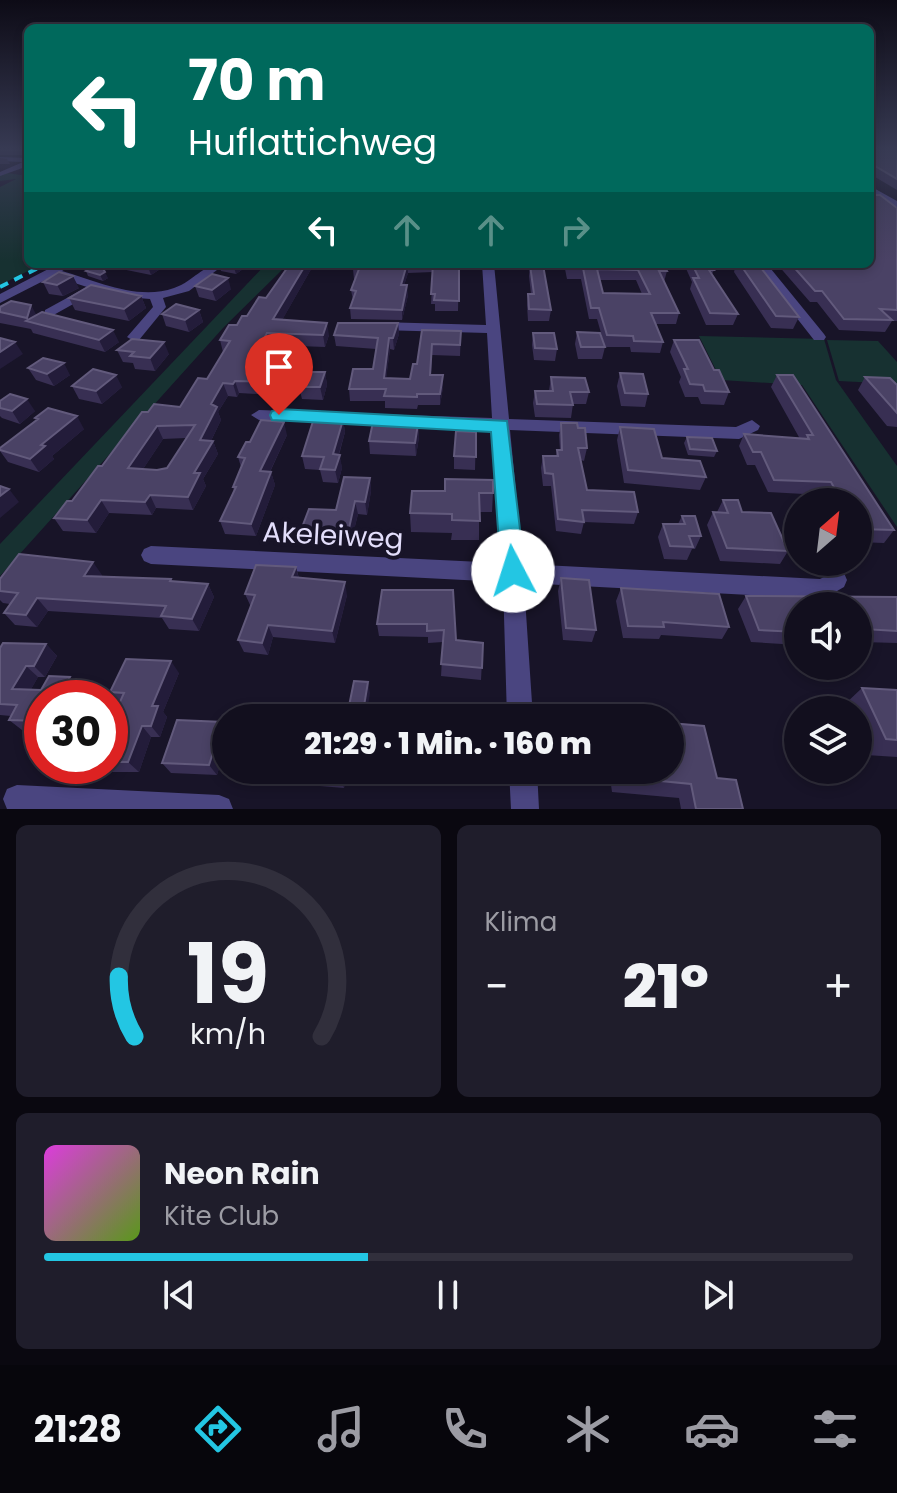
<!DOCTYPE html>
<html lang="de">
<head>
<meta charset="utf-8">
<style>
  :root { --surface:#120f1e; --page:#1f1d2b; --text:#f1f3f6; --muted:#9c9ca4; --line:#312f3c; --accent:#23c6e3 }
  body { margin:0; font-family:Poppins,sans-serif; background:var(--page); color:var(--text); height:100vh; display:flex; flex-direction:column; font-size:30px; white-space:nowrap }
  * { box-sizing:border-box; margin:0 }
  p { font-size:26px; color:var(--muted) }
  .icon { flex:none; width:44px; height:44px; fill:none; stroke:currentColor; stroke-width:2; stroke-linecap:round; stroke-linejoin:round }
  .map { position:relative; height:809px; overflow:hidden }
  .drawer { display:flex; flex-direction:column; gap:16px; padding:16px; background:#0a0810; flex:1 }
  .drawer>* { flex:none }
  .hud { position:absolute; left:24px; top:24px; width:850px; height:244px; border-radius:12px; box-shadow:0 4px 12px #0003,0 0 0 2px var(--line); background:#00695c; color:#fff; overflow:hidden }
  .needle { width:52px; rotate:28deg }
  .fabs { position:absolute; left:784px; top:488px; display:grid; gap:16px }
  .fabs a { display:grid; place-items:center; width:88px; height:88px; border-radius:50%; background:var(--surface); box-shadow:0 4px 12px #0003,0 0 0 2px var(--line); font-size:40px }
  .speed { position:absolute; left:24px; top:680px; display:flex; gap:16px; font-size:40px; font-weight:700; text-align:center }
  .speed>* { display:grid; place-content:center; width:104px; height:104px; border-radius:50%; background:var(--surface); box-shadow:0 4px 12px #0003,0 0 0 2px var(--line); line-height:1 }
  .speed .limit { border:12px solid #d22; background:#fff; color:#111 }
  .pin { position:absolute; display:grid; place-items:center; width:68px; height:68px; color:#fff; margin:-82px -34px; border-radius:50% 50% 50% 0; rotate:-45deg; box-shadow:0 0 8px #0007 }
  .pin .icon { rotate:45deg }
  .me { position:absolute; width:88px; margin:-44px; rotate:355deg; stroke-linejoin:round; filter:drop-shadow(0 0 6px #0008) }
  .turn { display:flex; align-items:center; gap:28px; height:168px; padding:0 32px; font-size:36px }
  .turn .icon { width:104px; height:104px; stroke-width:2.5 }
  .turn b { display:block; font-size:56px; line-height:68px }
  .lanes { display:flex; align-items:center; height:76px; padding:0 32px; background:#0003; justify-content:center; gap:40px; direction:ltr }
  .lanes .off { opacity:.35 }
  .big { font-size:60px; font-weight:800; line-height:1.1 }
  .drawer .tile { flex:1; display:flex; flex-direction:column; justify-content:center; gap:12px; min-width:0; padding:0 28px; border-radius:12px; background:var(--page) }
  .drawer .dial { align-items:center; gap:0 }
  .dial svg { height:208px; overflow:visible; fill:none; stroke:var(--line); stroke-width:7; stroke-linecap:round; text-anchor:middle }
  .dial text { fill:var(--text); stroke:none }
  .song { display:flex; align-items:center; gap:24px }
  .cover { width:96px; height:96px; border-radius:12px; background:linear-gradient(135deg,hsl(300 70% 55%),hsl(90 70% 35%)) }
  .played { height:8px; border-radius:4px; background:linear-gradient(90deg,var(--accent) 40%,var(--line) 40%) }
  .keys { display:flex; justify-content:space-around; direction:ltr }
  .heat { display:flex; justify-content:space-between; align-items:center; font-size:44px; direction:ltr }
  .drawer .tiles { flex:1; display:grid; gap:16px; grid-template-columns:1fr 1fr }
  .tile:last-child { grid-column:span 2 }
  .trip { position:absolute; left:212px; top:704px; width:472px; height:80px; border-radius:40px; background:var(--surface); box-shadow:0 4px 12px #0003,0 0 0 2px var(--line); font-weight:800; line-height:80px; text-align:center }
  .menu { display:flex; height:128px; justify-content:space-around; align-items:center; background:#07060c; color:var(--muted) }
  .menu .icon { width:56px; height:56px }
  .menu .on { color:var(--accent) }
  .menu b { font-size:36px; color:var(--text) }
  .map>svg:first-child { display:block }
  .green { fill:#173131 }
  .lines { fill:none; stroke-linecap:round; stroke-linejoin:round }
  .street { fill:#4a4580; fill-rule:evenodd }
  .rail { stroke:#23c6e3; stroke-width:4; stroke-dasharray:9 7; stroke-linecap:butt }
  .wall { fill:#382f53; fill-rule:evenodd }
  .shaded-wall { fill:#231c3a }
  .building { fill:#4a4265; stroke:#625a7c; stroke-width:2; fill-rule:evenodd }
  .route { fill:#23c6e3; stroke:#178194; stroke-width:2 }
  .labels { text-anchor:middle; stroke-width:8; stroke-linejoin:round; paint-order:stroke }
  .near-street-label { font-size:28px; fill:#e3defb; stroke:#181428 }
</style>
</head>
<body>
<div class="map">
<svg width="897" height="809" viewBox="0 0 897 809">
  <rect width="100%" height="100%" fill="#181428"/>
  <path class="green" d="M0 172 28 176V264H42L0 285V187L16 179 0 181Z
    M266 264H288L223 328 0 576V544Z
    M699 336 824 339 836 380 897 466V527L802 385 721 380Z
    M827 340 878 341 897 362V384L839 381Z"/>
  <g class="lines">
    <path class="street" d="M0 157 28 158V166L0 176V172L23 162 0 161Z
      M870 186 897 201V208L870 193Z
      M58 264H73L62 271C96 281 138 301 174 288 195 281 201 264 225 264L189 291 163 298 166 307 139 340 134 341 127 337 153 307 150 299 126 297 95 289 93 293 50 317 45 316V310L87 287 53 276 0 303V294Z
      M337 264H381C371 270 347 270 337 264Z
      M482 264H494L509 419 736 427 752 420 760 426 758 430 739 439 510 430 523 564 820 579 836 571 844 573 847 580 844 587 823 599 524 583 533 718H507L503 582 151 564 144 561 141 555 144 549 151 546 502 563 493 429 259 420 251 415 259 410 492 418 487 333 380 330 373 326 380 322 486 325Z
      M749 264H761L771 269 824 334 826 337 824 340H814L763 275 750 267Z
      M509 770H537L539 809H511Z
      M17 785 219 795 229 799 233 809H7L3 799 7 789Z"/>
    <path class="rail" d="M0 287 46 264"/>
  </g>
  <path class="wall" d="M0 148H28L27 155H0Z
    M870 148H897V190L870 174Z
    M0 158 7 159 10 164H0Z
    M897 208V321H892L885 332 839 330 817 302H810L777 264H870Z
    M106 264H168L151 275 107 266Z
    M219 264H250L236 274 221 271Z
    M290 264H314L282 320 329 335 325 347 270 345 262 362H280L283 375 274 395 239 393 237 397 228 396 218 412 221 420 211 441H213L218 454 203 479 206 486 193 510 156 508 152 515 109 513 96 533 63 531 54 518 72 501 148 412 180 407 207 379 223 352 220 340 247 316 266 298ZM186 438 167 468 157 470 143 469 163 439Z
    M355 264H459L458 311H435V304H431L433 272 408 273 404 285 408 295 402 320 351 319 350 308 353 300 351 290 355 279H354L353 269Z
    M564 264H663L667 271 664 282 679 313 676 324H656L663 342 660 353 631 352 630 347H605L597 319H589L581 279H567ZM600 280H636L642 294 603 293Z
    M684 264H710L714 270 712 274 738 314 733 325H706L690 289 692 282Z
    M736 264H758L799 317 793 329 771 328 734 272Z
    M530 265 551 310 549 321H528L527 305 528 294H531L529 276Z
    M86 271 108 278 103 281 88 276Z
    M43 282 79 288 63 296 49 294Z
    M195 286 231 289 216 301 199 297Z
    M141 296 146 308 129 321 75 310 69 298Z
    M0 307 36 315 119 342 105 352 33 333 31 329 0 323Z
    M199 310 203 322 189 332 166 326 162 314Z
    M398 323 399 334 394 350 390 349 386 378 410 379 417 364 422 330 461 331 460 356 432 355 431 375H443V387L440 405H418L417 409 385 408V401H350L349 389 373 369 376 349 336 346 334 335Z
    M577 332 605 347 602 359H578L575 344Z
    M533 333 557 349 555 361 534 360 532 345Z
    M674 340 714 370 729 392 724 405 701 404 698 397H685L679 382 681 377 670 352Z
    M117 350 169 354 155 371 135 369 133 363 123 362Z
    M28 368 70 375 54 386 36 380Z
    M325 372 327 385 323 400 302 399 299 387Z
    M620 373 648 394 645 407 621 406 617 386Z
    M777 375 894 530 884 543 858 542V502H827L822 495 768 492 755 465H747L739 446 744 434 800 439 771 387Z
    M551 377 589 392 586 404H573L571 418 535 417 533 403 535 391H549Z
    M865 377 897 385V427L887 426 858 390Z
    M72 386 122 387 102 404 79 399Z
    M0 401 35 411 20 424 2 418 0 416Z
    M35 418 84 429 52 456 54 459 39 472 8 462 0 451V448L36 421Z
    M343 420 345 432 339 455 342 468 338 483 323 482 320 470 305 469 302 456Z
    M561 423 578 428 587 448 584 461 581 460 587 490 638 512 634 524 584 522 581 534 556 531 551 486H543L541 468 543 456H556L557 450H560L559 435Z
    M418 424 419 437 416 456 370 454 369 441Z
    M620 427 662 458 706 477 700 490 624 483 617 440Z
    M476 432 475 470 454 469V456Z
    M287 435 270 472H271L275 485 256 536 225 534 220 521 234 491 233 487 241 467 238 457 250 442Z
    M687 437 717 451 714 457 688 455 684 443Z
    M370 478 371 491 367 515 358 514 350 546 305 543 301 530 336 510Z
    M412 491 493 493 492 512H479V540H451L452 533 411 532 410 513Z
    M723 500 742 512 788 551 780 564 720 561 707 525 713 512H717Z
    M682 516 701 536 695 549H692L687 560 664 559 658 537 663 524H678Z
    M798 520V534L794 526Z
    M296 567 299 578 347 595 335 643 273 637 268 655 244 652 238 640 251 607 245 594Z
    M102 575 101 577 171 579 173 581 208 584 214 597 199 631 169 629 162 618 48 611 37 627 15 625 4 613 10 604 3 603 0 600V579Z
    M561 578 596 630 592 642 563 640 558 591Z
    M621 588 729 627 722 639 661 635 659 639 623 638 616 601Z
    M453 590 456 640 483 643 481 680 441 676 443 642 428 643V637L379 636 377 624Z
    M746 596 897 597V643L862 642 858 646V606H798V645L751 642 738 609Z
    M46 644 57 656 45 677H38L31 689 41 690 70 677 81 688 76 698H42V731L22 730 9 720 11 716 0 715V648Z
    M179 673 163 712 167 717 160 737H151L139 772H95L88 766H110V724L120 702 110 692Z
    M862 688 897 690V757L866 755 858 737V710H846L844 705Z
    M223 722 226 727V744L217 775 171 773 162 763Z
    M238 770H348L344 788 308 785 306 782 244 779Z
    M609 770H670L717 778 743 809H681L679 798 612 792Z"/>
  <path class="shaded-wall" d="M147 264H168L151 275Z
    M233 264H250L236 274Z
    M306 264H314L276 331 273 319Z
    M407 264 408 273 401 295V285Z
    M105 272 108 278 103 281 100 275Z
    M73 276 79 288 63 296 57 285Z
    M228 278 231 289 216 301 212 290Z
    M407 285 408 295 402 320V310Z
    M141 296 146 308 129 321 124 309Z
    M31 305 37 316 29 322 27 318Z
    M199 310 203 322 189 332 185 320Z
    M327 323 329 335 325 347 323 335Z
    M398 323 399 334 394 350 393 338Z
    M113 330 119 342 105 352 99 340Z
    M267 333 270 345 256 374 252 361Z
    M389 338 390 349 385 389 384 378Z
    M15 342 23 354 0 369V352Z
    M164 342 169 354 155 371 150 358Z
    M280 362 283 375 274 395 271 382Z
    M64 363 70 375 54 386 47 374Z
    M325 372 327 385 323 400 320 387Z
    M116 375 122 387 102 404 96 391Z
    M443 375V387L440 405V394Z
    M235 381 239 393 237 397 233 384Z
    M223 383 228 396 218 412 221 420 205 453 200 440 211 404Z
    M27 399 35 411 20 424 12 411Z
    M77 416 84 429 52 456 54 459 39 472 30 459 41 445Z
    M343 420 345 432 335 467 333 454Z
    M284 422 287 435 264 484 260 471Z
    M418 424 419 437 416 456 415 443Z
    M157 426 163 439 135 481 128 468Z
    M213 441 218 454 203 479 206 486 193 510 188 497 194 473Z
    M340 455 342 468 338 483 335 470Z
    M271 472 275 485 256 536 251 524Z
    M370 478 371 491 367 515 365 502Z
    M9 489 19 502 0 518V496Z
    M150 495 156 508 152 515 145 502Z
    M101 500 109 513 96 533 87 520Z
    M355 501 358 514 350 546 348 533Z
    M93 562 102 575 94 589 84 576Z
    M296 567 299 580 292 577Z
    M345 582 347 595 335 643 332 631Z
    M208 584 214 597 199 631 192 619Z
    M37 598 48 611 37 627 26 615Z
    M268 625 273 637 268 655 262 643Z
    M46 644 57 656 45 677 34 666Z
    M171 661 179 673 163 712 167 717 160 737 151 726 152 706Z
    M26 666 38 677 25 700 12 689Z
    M70 677 81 688 76 698H59Z
    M368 682 370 693 366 718H362Z
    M223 722 226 727V744L217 775 209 765Z
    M142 726 151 737 139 772 128 762Z
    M342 770H348L344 788 341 778Z"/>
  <path class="building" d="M0 148H28V159L26 150H0Z
    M870 148H897V179L870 163Z
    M870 195H880L897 208V310L880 309 892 320 844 319 822 291H815L791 264H870Z
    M98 264H100L105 272 100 275 86 271Z
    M290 264H306L273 319 327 323 323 335 267 333 252 361 280 362 271 382 235 381 233 384 223 383 211 404 217 407 200 440 213 441 194 473H200L188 497 150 495 145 502 101 500 87 520 54 518 67 501H72L98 466H102L142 412H148L154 404 180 407 198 378 207 379 230 341 220 340 229 325H237L242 316H247L259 297 266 298ZM195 425 167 468 157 470 128 468 157 426Z
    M355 264H407L401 285H407L402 310 350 308 356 291 351 290 359 269H353Z
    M433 264H459V301L434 300 435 294H431Z
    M568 264H663L667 271H659L679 313H651L663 342 634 341 633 336 607 335 599 308H591L583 268H569ZM597 269 638 270 650 294 603 293Z
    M692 264H710L714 270H709L738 314 710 313 693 278H699Z
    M740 264H758L799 317 776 316Z
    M530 265H543L551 310 529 309 528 294H534Z
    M59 272 73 276 57 285 43 282Z
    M212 274 228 278 212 290 195 286Z
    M91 285 141 296 124 309 69 298Z
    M11 301 31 305 27 318 0 312V307Z
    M176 304 199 310 185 320 162 314Z
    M42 312 113 330 99 340 26 321Z
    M338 323H398L393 338H389L384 378 410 379 413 364H417L422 330 461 331 460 345 432 344 430 375H443L440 394H417V397L384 396 386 389H349L353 369H373L378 338 334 335Z
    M577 332 600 333 605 347H581Z
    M533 333H554L557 349 535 348Z
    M0 338 15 342 0 352Z
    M132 339 164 342 150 358 130 356 134 352 117 350Z
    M674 340H699L714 370H719L729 392 705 391 703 385 690 384 684 369H688Z
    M43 358 64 363 47 374 28 368Z
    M93 369 116 375 96 391 72 386Z
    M305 372H325L320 387H299Z
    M620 373 643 374 648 394 625 393Z
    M777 375H793L894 530 858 529V502H842L831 482 774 480 761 452H753L744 434 809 439 807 435H813Z
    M551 377 585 378 589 392H570L573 405 537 404 535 391H553Z
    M865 377 890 378 897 385V413Z
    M10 394 27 399 12 411 0 408V401Z
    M48 408 77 416 41 445 45 446 30 459 0 450V448L38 419 35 418Z
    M314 418 343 420 333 454 340 455 335 470 320 469 324 457 302 456Z
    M261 420 284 422 260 471 271 472 251 524 220 521 236 487H233L245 458 238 457 246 442H250Z
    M373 422 418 424 415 443 369 441Z
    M561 423H577L578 428H585L587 448H578L587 490 634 492 638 512 582 510 584 522 558 519 553 474 545 473 543 456H558L557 450H562Z
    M620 427 654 429 662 458 700 461 706 477 628 470Z
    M456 431 476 432V457L454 456Z
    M687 437 712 438 717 451 690 449Z
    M344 477 370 478 365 502 355 501 348 533 301 530 309 509 336 510Z
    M445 479 493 480V493H479L480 521 452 520V514L410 513 412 491H445Z
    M0 486 9 489 0 496Z
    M723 500H738L742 512 771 513 788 551 727 548 713 512 728 513Z
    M682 516H695L701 536H689L693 547 670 546 663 524H685Z
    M19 554 93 562 84 576 171 579 170 581 208 584 192 619 161 616 166 606 37 598 26 615 4 613 18 593 0 591V579Z
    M256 565 296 567 292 577 345 582 332 631 268 625 262 643 238 640 255 595 245 594Z
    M561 578 589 580 596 630 566 628Z
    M621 588 719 594 729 627 663 622 664 627 628 626Z
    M382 590H453L456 640 483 643 482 668 441 664 444 630 427 631V624H377Z
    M746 596 897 597V631L864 629 867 636 858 635V606H798V632L759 630Z
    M3 643 46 644 34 666H26L12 689 41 690 49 676 70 677 59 698H42V721L9 720 17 705 0 704V648Z
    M126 659 171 661 152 706H158L151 726H142L128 762H110V724L124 693 110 692Z
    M354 681 368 682 362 718H251L252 715 347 716Z
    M862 688 897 690V740L886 739Z
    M385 711 447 714 446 718H384Z
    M177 720 223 722 209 765 162 763Z
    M670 723 704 726 717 778 736 780 743 809H696L691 784 620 777 619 770H670Z
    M257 770H342L341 778 303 775 304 772Z"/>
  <linearGradient id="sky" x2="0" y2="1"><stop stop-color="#0d0b16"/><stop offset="0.57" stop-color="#373a53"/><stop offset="1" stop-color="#373a53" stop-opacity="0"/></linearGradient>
  <rect width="897" height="261" fill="url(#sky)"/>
  <path class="route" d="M279 409 507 421 525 571 522 579 513 582 505 579 501 571 491 432 272 420 270 415 272 411Z"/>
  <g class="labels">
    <g class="near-street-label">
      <text transform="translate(333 535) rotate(3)" y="10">Akeleiweg</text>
    </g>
  </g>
</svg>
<div class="fabs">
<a><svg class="needle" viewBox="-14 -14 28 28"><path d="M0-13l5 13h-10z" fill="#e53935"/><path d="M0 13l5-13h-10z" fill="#9c9ca4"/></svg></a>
<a><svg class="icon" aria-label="sound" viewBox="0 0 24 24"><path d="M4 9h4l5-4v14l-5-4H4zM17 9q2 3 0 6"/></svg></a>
<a><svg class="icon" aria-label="layers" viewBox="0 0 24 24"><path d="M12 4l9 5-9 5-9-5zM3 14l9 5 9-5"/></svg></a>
</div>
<div class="speed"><div class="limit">30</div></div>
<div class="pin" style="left:279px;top:415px;background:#d93025"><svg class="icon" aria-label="arrive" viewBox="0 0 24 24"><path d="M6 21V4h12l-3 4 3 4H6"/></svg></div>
<svg class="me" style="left:513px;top:571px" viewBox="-20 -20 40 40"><circle r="19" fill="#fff"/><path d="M0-13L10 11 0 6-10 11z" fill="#23c6e3"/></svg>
<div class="trip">21:29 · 1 Min. · 160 m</div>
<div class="hud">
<div class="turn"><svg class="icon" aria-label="left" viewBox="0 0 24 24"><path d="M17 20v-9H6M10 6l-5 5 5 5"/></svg><div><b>70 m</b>Huflattichweg</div></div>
<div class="lanes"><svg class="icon" aria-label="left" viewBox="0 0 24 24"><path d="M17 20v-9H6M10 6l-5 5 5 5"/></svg><svg class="icon off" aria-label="ahead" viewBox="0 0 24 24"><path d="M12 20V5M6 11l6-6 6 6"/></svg><svg class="icon off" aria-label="ahead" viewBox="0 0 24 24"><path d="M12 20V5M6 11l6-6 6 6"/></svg><svg class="icon off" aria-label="right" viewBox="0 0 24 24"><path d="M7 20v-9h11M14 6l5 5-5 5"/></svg></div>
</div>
</div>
<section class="drawer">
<div class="tiles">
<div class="tile dial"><svg viewBox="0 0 100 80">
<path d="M14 69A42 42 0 1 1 86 69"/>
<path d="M14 69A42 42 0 0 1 8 46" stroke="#23c6e3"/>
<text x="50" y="56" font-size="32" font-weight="700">19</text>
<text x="50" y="72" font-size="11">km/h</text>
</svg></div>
<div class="tile"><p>Klima</p>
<div class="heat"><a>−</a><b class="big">21°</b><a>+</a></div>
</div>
<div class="tile">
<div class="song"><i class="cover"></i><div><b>Neon Rain</b><p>Kite Club</p></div></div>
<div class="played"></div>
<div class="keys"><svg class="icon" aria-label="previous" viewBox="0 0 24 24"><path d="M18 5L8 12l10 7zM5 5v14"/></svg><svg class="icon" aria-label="pause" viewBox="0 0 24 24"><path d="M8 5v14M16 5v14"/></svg><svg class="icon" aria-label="next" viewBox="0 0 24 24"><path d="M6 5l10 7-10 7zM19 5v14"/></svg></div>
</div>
</div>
</section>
<nav class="menu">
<b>21:28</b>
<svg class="icon on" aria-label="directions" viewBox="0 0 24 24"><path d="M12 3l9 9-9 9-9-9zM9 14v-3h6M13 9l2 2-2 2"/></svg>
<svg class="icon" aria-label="music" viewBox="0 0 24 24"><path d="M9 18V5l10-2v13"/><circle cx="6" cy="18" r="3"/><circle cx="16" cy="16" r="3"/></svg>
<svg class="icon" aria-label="phone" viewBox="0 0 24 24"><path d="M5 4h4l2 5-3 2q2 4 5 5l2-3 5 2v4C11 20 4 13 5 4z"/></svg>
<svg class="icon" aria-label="climate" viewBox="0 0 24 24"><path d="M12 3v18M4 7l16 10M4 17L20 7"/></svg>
<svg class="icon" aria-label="car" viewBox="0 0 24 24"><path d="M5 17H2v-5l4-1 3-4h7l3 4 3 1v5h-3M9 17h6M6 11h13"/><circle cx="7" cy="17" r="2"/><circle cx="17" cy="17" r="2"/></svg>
<svg class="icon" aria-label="filters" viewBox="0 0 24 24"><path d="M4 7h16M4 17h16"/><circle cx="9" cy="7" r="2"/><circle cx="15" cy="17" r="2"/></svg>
</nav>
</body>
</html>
